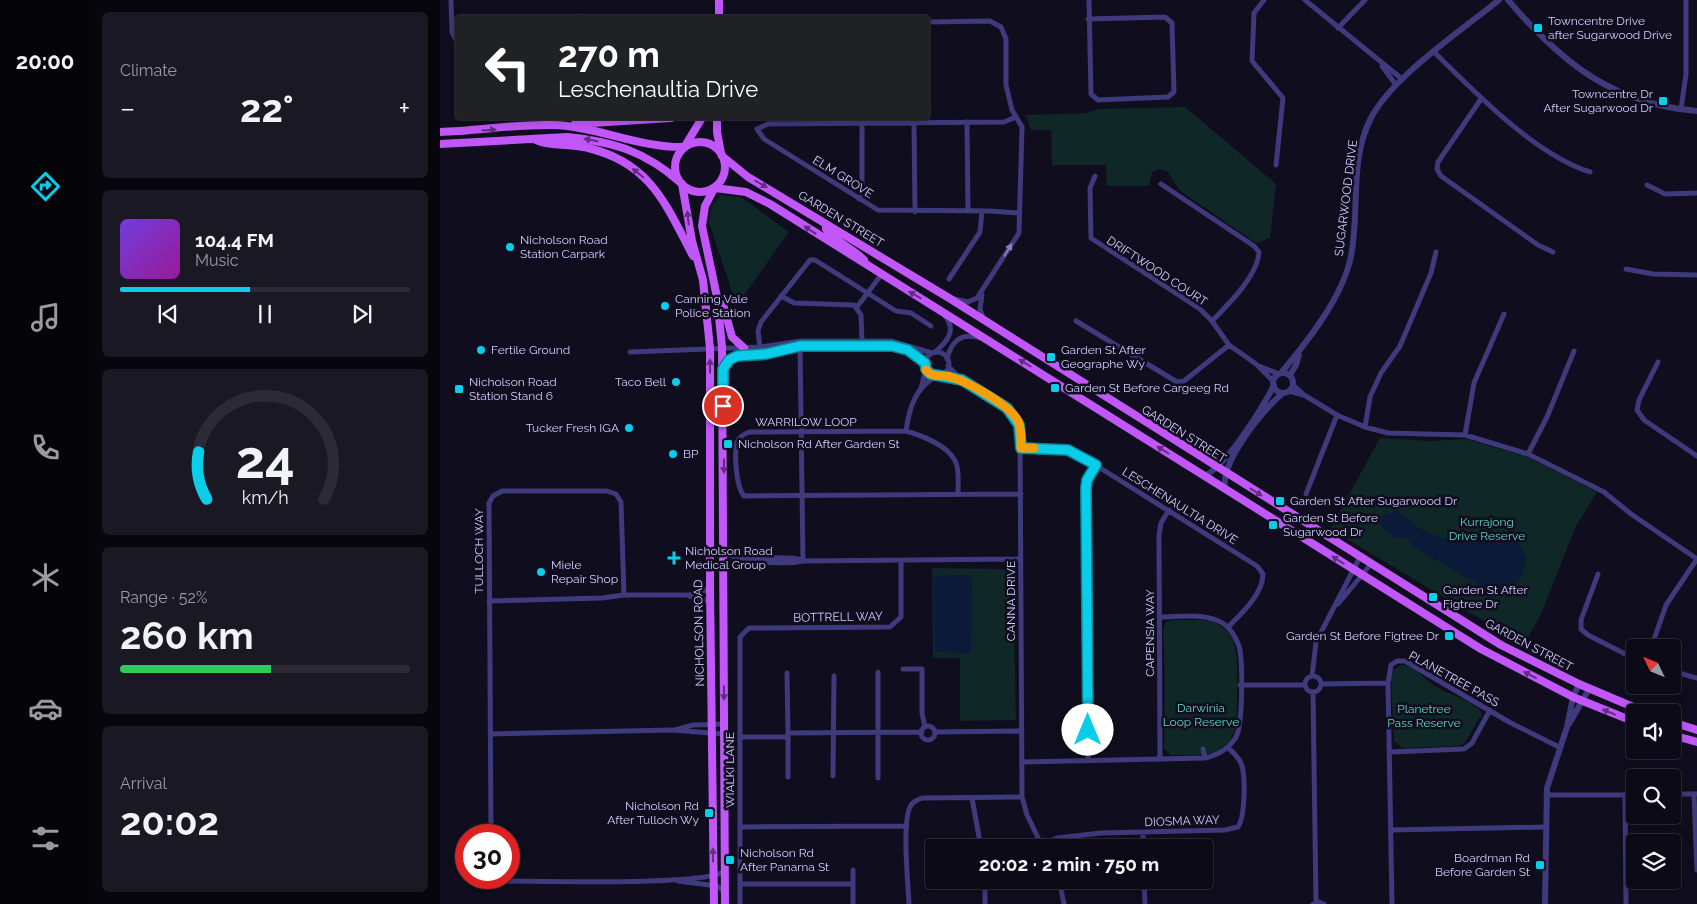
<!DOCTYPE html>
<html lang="en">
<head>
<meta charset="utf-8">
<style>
  :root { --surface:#0c0a16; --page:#1a1823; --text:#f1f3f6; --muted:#9a9aa1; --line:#2c2b35; --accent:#0acdea }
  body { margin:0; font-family:Raleway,sans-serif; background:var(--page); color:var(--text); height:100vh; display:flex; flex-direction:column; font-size:19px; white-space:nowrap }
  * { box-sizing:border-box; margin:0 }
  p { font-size:16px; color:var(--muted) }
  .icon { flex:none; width:28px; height:28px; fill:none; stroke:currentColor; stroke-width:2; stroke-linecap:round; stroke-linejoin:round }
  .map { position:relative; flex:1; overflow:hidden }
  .drawer { display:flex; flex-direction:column; gap:12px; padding:12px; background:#07060c; width:350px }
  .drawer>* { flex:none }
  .banner { position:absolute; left:15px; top:15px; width:475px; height:105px; border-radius:5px; box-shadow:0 2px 12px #0003,0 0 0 1px var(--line); background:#202124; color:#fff; overflow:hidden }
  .needle { width:32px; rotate:313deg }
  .buttons { position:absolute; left:1186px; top:639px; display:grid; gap:10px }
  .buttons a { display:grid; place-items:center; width:55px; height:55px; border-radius:5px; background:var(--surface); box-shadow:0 2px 12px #0003,0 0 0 1px var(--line); font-size:25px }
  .speed { position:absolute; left:15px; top:824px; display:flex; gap:10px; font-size:25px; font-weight:700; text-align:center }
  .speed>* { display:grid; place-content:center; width:65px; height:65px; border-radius:50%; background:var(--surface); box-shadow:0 2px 12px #0003,0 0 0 1px var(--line); line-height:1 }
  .speed .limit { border:8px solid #d22; background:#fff; color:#111 }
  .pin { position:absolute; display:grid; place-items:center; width:42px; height:42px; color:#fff; margin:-21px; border:2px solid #fff; border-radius:50%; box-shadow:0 1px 5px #0007 }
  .me { position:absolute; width:55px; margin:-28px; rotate:0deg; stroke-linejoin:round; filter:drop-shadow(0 0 4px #0008) }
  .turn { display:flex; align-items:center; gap:18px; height:105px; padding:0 20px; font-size:22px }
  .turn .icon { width:65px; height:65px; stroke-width:2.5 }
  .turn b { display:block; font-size:35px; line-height:42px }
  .big { font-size:38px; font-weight:700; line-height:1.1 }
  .drawer .tile { flex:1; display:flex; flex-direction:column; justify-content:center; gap:8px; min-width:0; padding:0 18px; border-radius:8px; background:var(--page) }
  .drawer .dial { align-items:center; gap:0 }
  .dial svg { height:130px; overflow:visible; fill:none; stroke:var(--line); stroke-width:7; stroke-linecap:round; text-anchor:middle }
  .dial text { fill:var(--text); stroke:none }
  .song { display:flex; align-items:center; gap:15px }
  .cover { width:60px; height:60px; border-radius:8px; background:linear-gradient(135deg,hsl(260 70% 55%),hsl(300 70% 35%)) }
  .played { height:5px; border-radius:2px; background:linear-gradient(90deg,var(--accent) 45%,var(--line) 45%) }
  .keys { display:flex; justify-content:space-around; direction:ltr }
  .heat { display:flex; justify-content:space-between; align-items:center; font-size:28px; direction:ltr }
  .charge { height:8px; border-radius:4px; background:linear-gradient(90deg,#34c759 52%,var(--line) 0) }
  .trip { position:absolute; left:485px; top:839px; width:288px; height:50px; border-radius:5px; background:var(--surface); box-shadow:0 2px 12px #0003,0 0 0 1px var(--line); font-weight:700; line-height:50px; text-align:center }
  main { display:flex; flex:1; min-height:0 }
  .tabs { display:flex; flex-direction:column; width:90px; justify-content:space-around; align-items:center; background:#050409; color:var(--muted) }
  .tabs .icon { width:35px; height:35px }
  .tabs .active { color:var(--accent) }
  .tabs b { font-size:22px; color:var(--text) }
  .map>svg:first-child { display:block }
  .green { fill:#102727 }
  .water { fill:#0b1a39 }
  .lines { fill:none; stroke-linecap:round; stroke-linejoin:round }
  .minor { stroke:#3e3a7b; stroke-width:5 }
  .tertiary { stroke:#3e3a7b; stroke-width:6 }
  .primary { stroke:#c157f8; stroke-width:8 }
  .oneway { fill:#602e80 }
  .oneway2 { fill:#8882bc }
  .route-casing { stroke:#068598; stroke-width:12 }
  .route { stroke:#0acdea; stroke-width:9 }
  .slow { stroke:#f59e0b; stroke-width:9 }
  .poi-dot { fill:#0acdea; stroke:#100d1e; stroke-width:2 }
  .labels { text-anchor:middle; stroke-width:5; stroke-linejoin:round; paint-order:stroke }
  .poi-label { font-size:12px; fill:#d3cbfd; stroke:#100d1e; text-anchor:start }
  .street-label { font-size:12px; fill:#d3cbfd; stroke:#100d1e }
  .park-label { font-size:12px; fill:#5cd9bd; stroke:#100d1e }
</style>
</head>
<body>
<main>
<nav class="tabs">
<b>20:00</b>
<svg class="icon active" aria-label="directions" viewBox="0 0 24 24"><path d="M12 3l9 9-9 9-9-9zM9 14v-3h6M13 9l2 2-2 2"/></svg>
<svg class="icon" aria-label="music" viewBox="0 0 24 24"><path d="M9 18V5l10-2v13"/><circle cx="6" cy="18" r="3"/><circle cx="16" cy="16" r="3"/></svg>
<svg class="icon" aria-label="phone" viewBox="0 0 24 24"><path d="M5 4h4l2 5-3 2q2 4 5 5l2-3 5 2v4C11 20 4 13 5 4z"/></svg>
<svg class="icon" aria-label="climate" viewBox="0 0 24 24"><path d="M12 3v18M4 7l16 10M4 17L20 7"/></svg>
<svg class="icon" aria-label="car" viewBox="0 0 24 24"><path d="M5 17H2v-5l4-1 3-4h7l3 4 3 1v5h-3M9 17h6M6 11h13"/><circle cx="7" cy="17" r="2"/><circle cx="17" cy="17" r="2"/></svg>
<svg class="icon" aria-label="filters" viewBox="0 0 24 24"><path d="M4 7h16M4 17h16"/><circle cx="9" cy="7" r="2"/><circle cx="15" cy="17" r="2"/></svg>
</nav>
<section class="drawer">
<div class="tile"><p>Climate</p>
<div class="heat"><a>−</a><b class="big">22°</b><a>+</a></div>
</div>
<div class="tile">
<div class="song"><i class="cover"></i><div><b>104.4 FM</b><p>Music</p></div></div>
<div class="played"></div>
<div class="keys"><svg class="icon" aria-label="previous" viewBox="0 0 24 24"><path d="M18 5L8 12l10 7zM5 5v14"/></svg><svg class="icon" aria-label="pause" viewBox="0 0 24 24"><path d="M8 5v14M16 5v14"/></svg><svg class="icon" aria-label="next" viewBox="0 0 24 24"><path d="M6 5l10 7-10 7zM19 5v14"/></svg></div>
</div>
<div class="tile dial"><svg viewBox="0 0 100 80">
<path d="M14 69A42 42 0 1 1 86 69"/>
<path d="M14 69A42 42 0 0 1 9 40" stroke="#0acdea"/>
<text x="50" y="56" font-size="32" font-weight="700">24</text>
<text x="50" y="72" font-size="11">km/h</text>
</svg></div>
<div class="tile"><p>Range · 52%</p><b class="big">260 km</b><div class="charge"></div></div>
<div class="tile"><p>Arrival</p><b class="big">20:02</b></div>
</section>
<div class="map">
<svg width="1257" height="904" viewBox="0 0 1257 904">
  <rect width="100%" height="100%" fill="#100d1e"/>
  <path class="green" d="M745 107 836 184 830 238 816 243 739 190 728 172 719 169 712 172 709 186H667L666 165H612L611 130H591L586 115 646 113 659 109Z
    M280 195 301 197 349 232 295 308 290 285 269 223 271 208Z
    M940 438 992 441 1025 439 1085 456 1157 492 1136 526 1102 612 1084 645 890 529Z
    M492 568 567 569 573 577 576 720 520 721V658H493Z
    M733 620H763L774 622 786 630 793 639 797 657V724L790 741 777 752 761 755H731L724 748 725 678 723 629 726 622Z
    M962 665C974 666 983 677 992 684 1007 695 1027 697 1041 711L1042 717 1039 718 1025 743 1019 746 962 748 954 741 951 679 953 670Z"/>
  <path class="water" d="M957 510 979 528 1002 538 1020 540 1051 531 1076 539 1087 558C1082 581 1077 587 1054 594L973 546 968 539 955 538 939 525 943 515Z
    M529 575 532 580 531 650 529 653 497 652 495 650 493 578 495 576Z"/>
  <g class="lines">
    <path class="minor" d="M11 0 12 32 18 44
      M824 0 814 13 812 61 843 98 836 165
      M865 0 962 79
      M141 18 142 16
      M648 19 725 17 732 23 734 92 728 97 658 100 651 94 649 0
      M488 22 550 21 561 27 566 39V85L572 110 582 127 579 233 537 298 528 302 514 299
      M898 28 925 0
      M994 52C1036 93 1094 154 1150 172
      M942 66 956 85
      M1041 99 998 162 997 169 1001 176 1098 245 1113 252
      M1241 109 1246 74V0
      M576 117 564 122 328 124 317 129 324 139 438 210 550 211 579 213
      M474 122 475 212
      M527 122 528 211
      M655 176 650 188 651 238 760 309 772 321 789 345 816 364 833 381
      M721 184 814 246 819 252C818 275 788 305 772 321
      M1207 185 1225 194 1257 193
      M419 199 422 193V123
      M1186 269 1213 274 1257 275
      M509 279 540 232 542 211
      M542 295 540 309 544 320
      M341 296 354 303 414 305 421 315 422 341
      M417 307 441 275
      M636 321 737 382 744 381 789 345
      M360 346 363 561
      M320 347 318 331 321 322 370 260H375L456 311 471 313 491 326
      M190 352 320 347 361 341H451L492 353
      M495 352C507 342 517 330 505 316
      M485 364a12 12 0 1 1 24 0a12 12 0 1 1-24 0Z
      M507 359C512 339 522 333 541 338
      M1218 362 1199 400 1197 410 1204 420 1257 456
      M508 366C513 371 517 376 522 380 542 396 574 403 580 430L582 797 587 815 603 848
      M819 366 839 374
      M284 368 289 360 297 356 326 354 360 346H452L467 350 485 363
      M501 375 521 380
      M853 385 864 395 897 415 925 427 948 433 1025 435 1088 454 1164 492 1191 514 1257 559
      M481 388 486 369
      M849 391 863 395
      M925 427 930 397 941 373 960 346 991 273 996 252
      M466 431C469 409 475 387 497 376
      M1025 435 1034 383 1064 314
      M581 448H622L633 451 817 566 823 574C823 594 801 614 788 627
      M1088 454 1107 417 1134 351
      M518 494C518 485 519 475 517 466 512 446 483 436 466 431L309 432C304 434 299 437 297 442 294 454 296 487 304 496L581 494
      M866 494 897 415
      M285 552C300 565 341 553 362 560
      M285 569C303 556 341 567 363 561L581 559
      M1158 574 1141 620V629L1148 635 1195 659
      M249 596 270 601
      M49 601 162 598 184 595H249L270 589
      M898 604 931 564
      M1211 648 1226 605 1257 559
      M463 669H482V713L485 727
      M1232 671 1257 678
      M438 672V778
      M347 673 348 733
      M872 676 876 642 920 557
      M865 684a8 8 0 1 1 16 0a8 8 0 1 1-16 0Z
      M881 684 948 683
      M800 685H865
      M873 692 876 902
      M481 733a7 7 0 1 1 14 0a7 7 0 1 1-14 0Z
      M235 730 253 725 284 724
      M495 732 582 731
      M50 734 232 730 284 734
      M300 737H348
      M763 749 765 758
      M949 752 1024 749 1032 743 1050 710
      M720 759 719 535 721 523 729 510
      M648 761 646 488 648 477 656 465
      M583 762 765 758C778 755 789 749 796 737 803 725 803 660 799 646 796 638 791 629 784 624 767 612 739 617 720 617
      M393 776 394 676
      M348 777V733L482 732
      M1232 794H1257
      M1254 794 1257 870
      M1106 795H1195
      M1185 795 1186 904
      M532 798 541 848
      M300 827 467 826
      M951 830 1105 827
      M703 833V848
      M51 835 49 503 53 496 62 491H167L176 494 181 502 184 595
      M602 845 617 838 661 833 785 830 798 827C805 817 806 775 801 763 798 757 793 752 788 748
      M413 870V904
      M60 878 66 881C101 881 266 886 285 871
      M545 880V904
      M619 880 624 904
      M704 880 705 904
      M238 881 277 886 284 891
      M300 884H413
      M300 904V637L309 628 450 627 461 617V561
      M469 904C468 883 462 823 470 807 472 802 477 800 482 798L582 797
      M873 904 879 902 884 904
      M952 904 948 683 951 665 957 661H965L1069 722 1119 747"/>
    <path class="tertiary" d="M1068 0C1121 62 1172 104 1257 111
      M841 373C867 342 903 297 911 256 920 211 909 160 931 118 952 77 1022 30 1059 0
      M833 383a10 10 0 1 1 20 0a10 10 0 1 1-20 0Z
      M850 375 856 365 859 355
      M764 476C786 467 823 407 834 385
      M785 489C780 462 823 410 843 393
      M1129 724 1149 689
      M1105 904 1107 788 1127 727 1133 697 1139 684"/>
    <path class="primary" d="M279 0V18
      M277 118V132L281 153
      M135 124 231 118
      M0 132C37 131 75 124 112 125 157 126 199 148 244 147
      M96 140C112 147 131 143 148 148 211 163 226 205 253 256
      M235 167a25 25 0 1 1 50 0a25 25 0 1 1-50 0Z
      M0 144 127 137C174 142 205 151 241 183
      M245 146 262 118
      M282 156 308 177 509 298 1061 645 1139 684 1205 712
      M242 184 252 241 263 280 270 348V589L274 904
      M275 188 306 192 330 204 1041 649 1133 697 1195 722
      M274 189 265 206 262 226 277 297 282 347 285 904
      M386 224V229C395 242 413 248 424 260
      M283 304 292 337 304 348
      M1232 722 1257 730
      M1232 735 1257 742"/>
  </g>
  <defs><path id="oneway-solid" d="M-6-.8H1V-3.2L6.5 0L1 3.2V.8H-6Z" transform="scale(1.25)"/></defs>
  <g class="oneway">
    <use href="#oneway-solid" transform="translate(49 130) rotate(-4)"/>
    <use href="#oneway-solid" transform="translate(151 140) rotate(-169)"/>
    <use href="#oneway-solid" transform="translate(198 173) rotate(-141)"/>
    <use href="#oneway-solid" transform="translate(321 184) rotate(30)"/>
    <use href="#oneway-solid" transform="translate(248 218) rotate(-96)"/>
    <use href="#oneway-solid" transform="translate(370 230) rotate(-147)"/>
    <use href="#oneway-solid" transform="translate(475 295) rotate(-150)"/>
    <use href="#oneway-solid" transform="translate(585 363) rotate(-148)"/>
    <use href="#oneway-solid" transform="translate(270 366) rotate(-90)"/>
    <use href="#oneway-solid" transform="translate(723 450) rotate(-148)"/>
    <use href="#oneway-solid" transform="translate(284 466) rotate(90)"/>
    <use href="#oneway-solid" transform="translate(816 492) rotate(32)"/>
    <use href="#oneway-solid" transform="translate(898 560) rotate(-148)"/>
    <use href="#oneway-solid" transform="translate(1090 675) rotate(-153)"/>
    <use href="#oneway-solid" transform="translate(284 693) rotate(90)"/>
    <use href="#oneway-solid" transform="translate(1169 712) rotate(-158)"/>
    <use href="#oneway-solid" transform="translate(273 855) rotate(-91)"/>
  </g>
  <use class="oneway2" href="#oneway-solid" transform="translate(568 250) rotate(-59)"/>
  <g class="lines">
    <defs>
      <path id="route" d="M283 406V369L289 360 297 356 326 354 360 346H452L468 350 485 363 486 369 490 374 522 380 567 408 579 425 581 448 628 450 656 465 647 480 646 488 648 730"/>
    </defs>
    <use href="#route" class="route-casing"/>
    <use href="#route" class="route"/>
    <path class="slow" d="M486 370C493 379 502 374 511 377 528 382 570 405 578 421 582 429 581 439 581 448H594"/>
  </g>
  <g class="poi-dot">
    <rect x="1093" y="23" width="10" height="10" rx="2.5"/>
    <rect x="1218" y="96" width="10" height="10" rx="2.5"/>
    <circle cx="70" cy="247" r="5"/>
    <circle cx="225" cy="306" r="5"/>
    <circle cx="41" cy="350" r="5"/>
    <rect x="606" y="352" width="10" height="10" rx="2.5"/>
    <circle cx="236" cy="382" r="5"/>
    <rect x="610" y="383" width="10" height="10" rx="2.5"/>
    <rect x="14" y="384" width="10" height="10" rx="2.5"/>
    <circle cx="189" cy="428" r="5"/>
    <rect x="283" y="439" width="10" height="10" rx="2.5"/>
    <circle cx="233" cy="454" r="5"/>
    <rect x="835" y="496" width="10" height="10" rx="2.5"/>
    <rect x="828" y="520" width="10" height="10" rx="2.5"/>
    <path d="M231.5 550.5h5v5h5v5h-5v5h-5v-5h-5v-5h5z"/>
    <circle cx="101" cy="572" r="5"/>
    <rect x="988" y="592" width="10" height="10" rx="2.5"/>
    <rect x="1004" y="631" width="10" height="10" rx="2.5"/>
    <rect x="264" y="808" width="10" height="10" rx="2.5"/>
    <rect x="285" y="855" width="10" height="10" rx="2.5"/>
    <rect x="1095" y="860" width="10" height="10" rx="2.5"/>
  </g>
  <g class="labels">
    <g class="poi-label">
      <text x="1108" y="25">Towncentre Drive<tspan x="1108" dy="14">after Sugarwood Drive</tspan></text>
      <text x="1213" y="98" text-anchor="end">Towncentre Dr<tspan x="1213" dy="14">After Sugarwood Dr</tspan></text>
      <text x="80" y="244">Nicholson Road<tspan x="80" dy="14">Station Carpark</tspan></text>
      <text x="235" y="303">Canning Vale<tspan x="235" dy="14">Police Station</tspan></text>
      <text x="51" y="354">Fertile Ground</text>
      <text x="621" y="354">Garden St After<tspan x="621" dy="14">Geographe Wy</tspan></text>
      <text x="29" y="386">Nicholson Road<tspan x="29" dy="14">Station Stand 6</tspan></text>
      <text x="226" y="386" text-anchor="end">Taco Bell</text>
      <text x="625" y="392">Garden St Before Cargeeg Rd</text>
      <text x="179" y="432" text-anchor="end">Tucker Fresh IGA</text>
      <text x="298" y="448">Nicholson Rd After Garden St</text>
      <text x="243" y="458">BP</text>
      <text x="850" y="505">Garden St After Sugarwood Dr</text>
      <text x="843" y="522">Garden St Before<tspan x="843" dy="14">Sugarwood Dr</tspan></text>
      <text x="245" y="555">Nicholson Road<tspan x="245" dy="14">Medical Group</tspan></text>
      <text x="111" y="569">Miele<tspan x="111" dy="14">Repair Shop</tspan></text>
      <text x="1003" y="594">Garden St After<tspan x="1003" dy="14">Figtree Dr</tspan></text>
      <text x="999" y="640" text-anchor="end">Garden St Before Figtree Dr</text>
      <text x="259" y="810" text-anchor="end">Nicholson Rd<tspan x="259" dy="14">After Tulloch Wy</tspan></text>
      <text x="300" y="857">Nicholson Rd<tspan x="300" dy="14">After Panama St</tspan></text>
      <text x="1090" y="862" text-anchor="end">Boardman Rd<tspan x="1090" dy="14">Before Garden St</tspan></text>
    </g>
    <g class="street-label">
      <text transform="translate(403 177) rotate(32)" y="4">ELM GROVE</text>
      <text transform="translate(906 198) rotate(-83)" y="4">SUGARWOOD DRIVE</text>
      <text transform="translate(401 219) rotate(31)" y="4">GARDEN STREET</text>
      <text transform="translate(717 271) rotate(33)" y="4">DRIFTWOOD COURT</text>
      <text x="366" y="426">WARRILOW LOOP</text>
      <text transform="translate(744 434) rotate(32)" y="4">GARDEN STREET</text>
      <text transform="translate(740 506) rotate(32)" y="4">LESCHENAULTIA DRIVE</text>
      <text transform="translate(39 551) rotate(-90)" y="4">TULLOCH WAY</text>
      <text transform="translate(571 601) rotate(-90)" y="4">CANNA DRIVE</text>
      <text transform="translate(398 617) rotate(-1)" y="4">BOTTRELL WAY</text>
      <text transform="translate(259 633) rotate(-91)" y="4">NICHOLSON ROAD</text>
      <text transform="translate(710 633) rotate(-90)" y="4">CAPENSIA WAY</text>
      <text transform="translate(1089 645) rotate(28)" y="4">GARDEN STREET</text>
      <text transform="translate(1014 679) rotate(29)" y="4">PLANETREE PASS</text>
      <text transform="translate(290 770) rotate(-90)" y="4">WIALKI LANE</text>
      <text transform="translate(742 821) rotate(-2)" y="4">DIOSMA WAY</text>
    </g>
    <g class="park-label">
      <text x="1047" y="526">Kurrajong<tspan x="1047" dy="14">Drive Reserve</tspan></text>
      <text x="761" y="712">Darwinia<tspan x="761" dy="14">Loop Reserve</tspan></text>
      <text x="984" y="713">Planetree<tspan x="984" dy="14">Pass Reserve</tspan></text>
    </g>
  </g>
</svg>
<div class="buttons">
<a><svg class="needle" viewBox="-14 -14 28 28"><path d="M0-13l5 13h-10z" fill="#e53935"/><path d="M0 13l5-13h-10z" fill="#9a9aa1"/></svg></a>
<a><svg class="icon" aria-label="sound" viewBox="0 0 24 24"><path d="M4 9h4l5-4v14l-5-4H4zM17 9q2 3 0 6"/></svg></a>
<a><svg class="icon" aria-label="search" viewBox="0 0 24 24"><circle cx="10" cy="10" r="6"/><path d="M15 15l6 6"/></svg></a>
<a><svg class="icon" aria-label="layers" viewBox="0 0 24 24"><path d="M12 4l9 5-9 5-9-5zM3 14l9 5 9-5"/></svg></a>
</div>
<div class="speed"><div class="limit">30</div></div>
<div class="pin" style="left:283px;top:406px;background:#d93025"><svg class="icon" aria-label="arrive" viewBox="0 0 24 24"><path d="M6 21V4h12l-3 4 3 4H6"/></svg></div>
<svg class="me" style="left:648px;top:730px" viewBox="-20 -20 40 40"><circle r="19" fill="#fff"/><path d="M0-13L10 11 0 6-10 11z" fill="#0acdea"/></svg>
<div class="trip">20:02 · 2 min · 750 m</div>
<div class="banner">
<div class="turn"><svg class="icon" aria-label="left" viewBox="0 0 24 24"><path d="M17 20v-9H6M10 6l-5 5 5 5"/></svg><div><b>270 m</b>Leschenaultia Drive</div></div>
</div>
</div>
</main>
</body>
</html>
